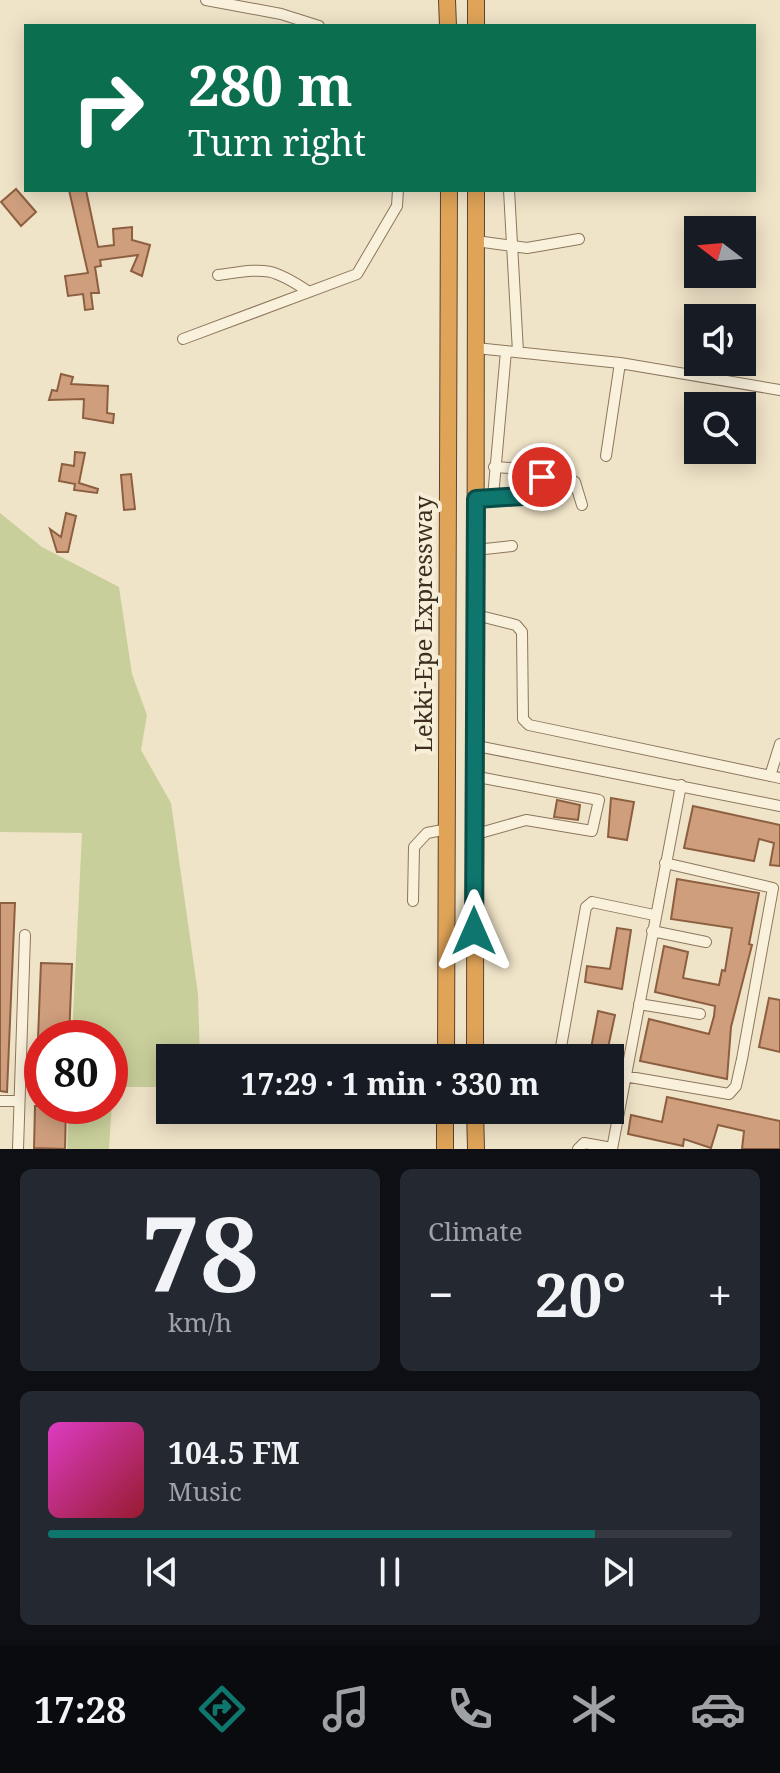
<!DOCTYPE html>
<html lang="en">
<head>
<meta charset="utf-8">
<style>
  :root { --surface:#171b24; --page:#242831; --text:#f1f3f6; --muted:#9ea1a6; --line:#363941; --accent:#0f766e }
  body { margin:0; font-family:"Noto Serif",serif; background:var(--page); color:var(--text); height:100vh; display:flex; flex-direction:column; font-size:30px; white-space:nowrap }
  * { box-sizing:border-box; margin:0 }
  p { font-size:26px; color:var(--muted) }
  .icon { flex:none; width:44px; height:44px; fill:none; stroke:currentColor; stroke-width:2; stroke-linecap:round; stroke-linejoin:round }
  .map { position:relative; height:1149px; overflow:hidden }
  .drawer { display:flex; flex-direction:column; gap:20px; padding:20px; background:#0d0f14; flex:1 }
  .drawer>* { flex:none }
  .hud { position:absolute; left:24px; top:24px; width:732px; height:168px; border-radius:0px; box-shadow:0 4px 20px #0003; background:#0b6e4f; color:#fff; overflow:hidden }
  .needle { width:52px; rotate:286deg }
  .controls { position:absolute; left:684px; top:216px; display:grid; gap:16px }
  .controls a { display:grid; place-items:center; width:72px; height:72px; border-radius:0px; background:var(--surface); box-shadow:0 4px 20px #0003; font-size:40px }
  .speed { position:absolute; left:24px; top:1020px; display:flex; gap:16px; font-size:40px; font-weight:700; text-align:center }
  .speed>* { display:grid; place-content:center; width:104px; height:104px; border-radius:50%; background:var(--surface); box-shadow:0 4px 20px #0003; line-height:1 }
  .speed .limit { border:12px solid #d22; background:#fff; color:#111 }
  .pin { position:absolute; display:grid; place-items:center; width:68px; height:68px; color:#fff; margin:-34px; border:4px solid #fff; border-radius:50%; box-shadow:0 2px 8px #0007 }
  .me { position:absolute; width:88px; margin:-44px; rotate:0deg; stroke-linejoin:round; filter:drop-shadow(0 0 6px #0008) }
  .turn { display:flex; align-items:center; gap:28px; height:168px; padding:0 32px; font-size:36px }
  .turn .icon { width:104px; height:104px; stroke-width:2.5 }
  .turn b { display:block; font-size:56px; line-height:68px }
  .big { font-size:60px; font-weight:700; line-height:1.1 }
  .drawer .card { flex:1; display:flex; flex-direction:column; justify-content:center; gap:12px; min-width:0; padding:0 28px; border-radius:12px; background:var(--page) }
  .drawer .dial { align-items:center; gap:0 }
  .dial b { font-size:104px; line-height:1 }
  .song { display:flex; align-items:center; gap:24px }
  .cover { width:96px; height:96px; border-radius:12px; background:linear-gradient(135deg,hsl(310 70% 55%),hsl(350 70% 35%)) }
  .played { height:8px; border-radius:4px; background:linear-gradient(90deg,var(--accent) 80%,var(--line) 80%) }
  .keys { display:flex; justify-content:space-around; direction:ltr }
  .heat { display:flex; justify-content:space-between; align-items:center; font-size:44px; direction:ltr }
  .drawer .tiles { flex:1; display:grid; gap:20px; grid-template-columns:1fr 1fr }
  .card:last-child { grid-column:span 2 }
  .trip { position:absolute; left:156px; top:1044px; width:468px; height:80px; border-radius:0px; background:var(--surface); box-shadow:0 4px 20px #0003; font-weight:700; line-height:80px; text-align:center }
  .menu { display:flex; height:128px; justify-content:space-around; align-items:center; background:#090b0e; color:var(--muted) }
  .menu .icon { width:56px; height:56px }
  .menu .on { color:var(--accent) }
  .menu b { font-size:36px; color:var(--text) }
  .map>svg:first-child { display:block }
  .green { fill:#c9cf9b }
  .building { fill:#cf9f7d; stroke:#8d5f41; stroke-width:2 }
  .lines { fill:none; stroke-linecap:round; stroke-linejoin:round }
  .minor-casing { stroke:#8d765c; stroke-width:12 }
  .highway-casing { stroke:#5b4430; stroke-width:18 }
  .minor { stroke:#faf1dc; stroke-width:10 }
  .highway { stroke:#e0a458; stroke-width:16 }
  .route-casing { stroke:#0a4d48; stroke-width:20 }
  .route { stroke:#0f766e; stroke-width:14 }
  .labels { text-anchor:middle; stroke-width:8; stroke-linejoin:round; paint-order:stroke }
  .street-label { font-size:24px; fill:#3d2e20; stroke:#f7eed8 }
</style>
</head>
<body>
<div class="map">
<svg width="780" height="1149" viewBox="0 0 780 1149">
  <rect width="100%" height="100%" fill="#f0e4c8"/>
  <path class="green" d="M0 513 42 547 119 587 132 674 147 715 141 750 171 803 198 994 200 1058H170V1087H113L109 1149H67L69 1106H110V1038H72L82 833 0 832Z"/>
  <path class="building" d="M16 189 36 212 21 226 1 202Z
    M69 190H86L98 247 114 245 113 229 132 227V240L150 245 142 276 131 271 138 255 100 260 101 266 95 267 99 293H91L93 309 85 310 83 294 68 296 65 276 88 273Z
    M61 374 73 377 71 384 108 386 107 413 114 414 113 423 83 418 84 399 49 400 52 390 57 391Z
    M75 452 85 453 79 483 98 489 97 493 74 490 75 484 59 481 62 464 74 466Z
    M131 474 135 509 124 510 121 475Z
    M66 513 76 516 68 552H57L50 529 61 537Z
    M611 798 634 802 627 840 608 837Z
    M557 800 580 805 578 820 554 817Z
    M693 806 780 825V866L770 865 774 843 759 839 754 861 684 848Z
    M677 879 759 893 749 944 752 945 731 1027 727 1079 640 1061 649 1019 709 1034 714 1016 715 1006 655 992 664 946 688 952 683 978 719 985 722 970 725 971 732 928 671 919Z
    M0 903H15L7 1092 0 1091Z
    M617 928 631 930 622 989 585 982 587 966 610 969Z
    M41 963 72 964 69 1038H38Z
    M769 998 780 1000V1052L759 1047Z
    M598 1011 615 1015 606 1057 590 1054Z
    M667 1097 780 1121V1149H742L744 1131 718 1125 711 1148 684 1139 683 1146 628 1134 631 1115 662 1122Z
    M35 1106H66L65 1149 34 1148Z"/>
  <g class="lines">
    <defs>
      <path id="minor" d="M206 0 281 14 319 26
        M509 190 518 352
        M476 241 527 248 579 239
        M218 275C264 269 269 265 309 292
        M183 339 357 274 397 206 398 190
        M476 348 620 363 780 390
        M606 456 620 363
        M494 467 526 469 532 480
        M493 497 506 351
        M476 499 523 496 533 490 532 480 561 474 575 482 582 505
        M476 550 512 546
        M476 615 516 625 522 632 523 719 529 725 780 778
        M472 745 780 806
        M770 776 780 744
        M473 835 526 820 592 831 599 800 473 776
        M413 901 414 847 427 833 448 829
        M652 931 706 942
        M639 1004 700 1014
        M559 1058 586 907 592 902 654 915
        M624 1076 729 1094 736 1086 742 1059 773 888 665 863
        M0 1101H19
        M18 1149 25 935
        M578 1149 584 1143 612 1148
        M612 1149 681 785"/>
      <path id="highway" d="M447 0 448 26
        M476 26V0
        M446 1058 449 190
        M475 1058 476 190
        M475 1110 476 1149
        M445 1149V1110"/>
    </defs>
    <use href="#minor" class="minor-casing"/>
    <use href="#highway" class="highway-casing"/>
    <use href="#minor" class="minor"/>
    <use href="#highway" class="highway"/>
  </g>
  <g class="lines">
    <defs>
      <path id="route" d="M474 931 476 499 523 496 533 490 532 480 542 477"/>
    </defs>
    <use href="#route" class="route-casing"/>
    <use href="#route" class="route"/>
  </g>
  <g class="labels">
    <g class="street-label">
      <text transform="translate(424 624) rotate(-90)" y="8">Lekki-Epe Expressway</text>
    </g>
  </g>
</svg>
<div class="controls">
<a><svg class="needle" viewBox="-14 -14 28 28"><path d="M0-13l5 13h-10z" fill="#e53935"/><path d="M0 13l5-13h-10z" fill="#9ea1a6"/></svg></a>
<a><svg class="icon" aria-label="sound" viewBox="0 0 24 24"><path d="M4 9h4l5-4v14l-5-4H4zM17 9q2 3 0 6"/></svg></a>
<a><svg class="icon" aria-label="search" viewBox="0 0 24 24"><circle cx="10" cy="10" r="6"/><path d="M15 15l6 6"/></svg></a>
</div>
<div class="speed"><div class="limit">80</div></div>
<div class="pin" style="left:542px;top:477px;background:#d93025"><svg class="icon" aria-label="arrive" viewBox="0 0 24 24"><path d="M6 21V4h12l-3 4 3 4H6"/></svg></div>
<svg class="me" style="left:474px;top:931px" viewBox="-20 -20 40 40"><path d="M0-17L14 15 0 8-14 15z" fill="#0f766e" stroke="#fff" stroke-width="4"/></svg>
<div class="trip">17:29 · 1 min · 330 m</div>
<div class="hud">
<div class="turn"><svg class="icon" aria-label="right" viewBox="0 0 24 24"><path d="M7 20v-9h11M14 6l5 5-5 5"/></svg><div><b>280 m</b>Turn right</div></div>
</div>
</div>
<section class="drawer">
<div class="tiles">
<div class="card dial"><b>78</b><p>km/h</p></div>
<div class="card"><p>Climate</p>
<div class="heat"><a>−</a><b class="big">20°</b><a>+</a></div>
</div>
<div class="card">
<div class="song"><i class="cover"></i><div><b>104.5 FM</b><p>Music</p></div></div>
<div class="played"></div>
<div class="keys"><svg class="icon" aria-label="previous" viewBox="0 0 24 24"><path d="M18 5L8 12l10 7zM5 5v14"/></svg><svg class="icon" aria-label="pause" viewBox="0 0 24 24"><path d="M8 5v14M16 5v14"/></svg><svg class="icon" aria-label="next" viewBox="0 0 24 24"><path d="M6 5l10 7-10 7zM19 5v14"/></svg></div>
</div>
</div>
</section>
<nav class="menu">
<b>17:28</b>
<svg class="icon on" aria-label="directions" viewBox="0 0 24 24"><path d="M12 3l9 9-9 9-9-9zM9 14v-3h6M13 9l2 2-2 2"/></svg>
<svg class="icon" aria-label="music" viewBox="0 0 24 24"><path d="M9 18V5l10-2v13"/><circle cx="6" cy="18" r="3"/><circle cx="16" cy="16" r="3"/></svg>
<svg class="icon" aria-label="phone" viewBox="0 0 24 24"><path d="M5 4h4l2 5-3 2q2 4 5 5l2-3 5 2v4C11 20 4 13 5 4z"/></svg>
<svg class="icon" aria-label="climate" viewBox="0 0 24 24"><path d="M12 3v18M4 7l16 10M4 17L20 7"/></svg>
<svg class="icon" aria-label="car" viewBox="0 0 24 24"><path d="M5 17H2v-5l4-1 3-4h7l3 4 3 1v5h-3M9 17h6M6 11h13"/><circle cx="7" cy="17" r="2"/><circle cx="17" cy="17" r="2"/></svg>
</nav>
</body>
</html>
